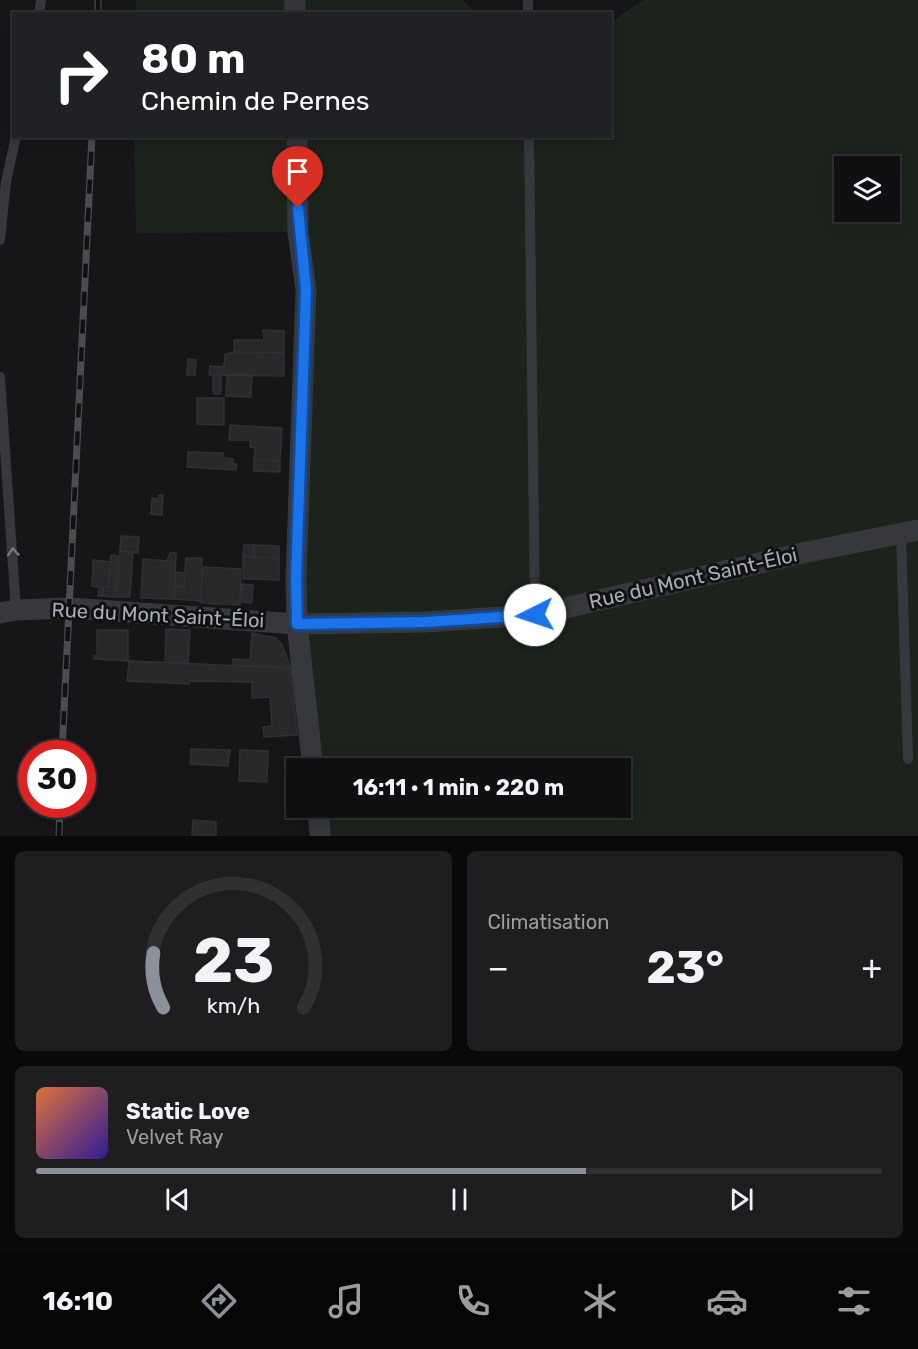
<!DOCTYPE html>
<html lang="fr">
<head>
<meta charset="utf-8">
<style>
  :root { --surface:#101012; --page:#1e1e20; --text:#f1f3f6; --muted:#9c9d9f; --line:#303032; --accent:#8c9099 }
  body { margin:0; font-family:Rubik,sans-serif; background:var(--page); color:var(--text); height:100vh; display:flex; flex-direction:column; font-size:22px; white-space:nowrap }
  * { box-sizing:border-box; margin:0 }
  p { font-size:20px; color:var(--muted) }
  .icon { flex:none; width:33px; height:33px; fill:none; stroke:currentColor; stroke-width:2; stroke-linecap:round; stroke-linejoin:round }
  .map { position:relative; height:836px; overflow:hidden }
  .panel { display:flex; flex-direction:column; gap:15px; padding:15px; background:#09090a; flex:1 }
  .panel>* { flex:none }
  .top-card { position:absolute; left:12px; top:12px; width:600px; height:126px; border-radius:0px; box-shadow:0 3px 15px #0003,0 0 0 2px var(--line); background:#202124; color:#fff; overflow:hidden }
  .buttons { position:absolute; left:834px; top:156px; display:grid; gap:12px }
  .buttons a { display:grid; place-items:center; width:66px; height:66px; border-radius:0px; background:var(--surface); box-shadow:0 3px 15px #0003,0 0 0 2px var(--line); font-size:30px }
  .speed { position:absolute; left:18px; top:740px; display:flex; gap:12px; font-size:30px; font-weight:700; text-align:center }
  .speed>* { display:grid; place-content:center; width:78px; height:78px; border-radius:50%; background:var(--surface); box-shadow:0 3px 15px #0003,0 0 0 2px var(--line); line-height:1 }
  .speed .limit { border:9px solid #d22; background:#fff; color:#111 }
  .pin { position:absolute; display:grid; place-items:center; width:51px; height:51px; color:#fff; margin:-62px -26px; border-radius:50% 50% 50% 0; rotate:-45deg; box-shadow:0 0 6px #0007 }
  .pin .icon { rotate:45deg }
  .me { position:absolute; width:66px; margin:-33px; rotate:266deg; stroke-linejoin:round; filter:drop-shadow(0 0 4px #0008) }
  .turn { display:flex; align-items:center; gap:21px; height:126px; padding:0 30px; font-size:27px }
  .turn .icon { width:78px; height:78px; stroke-width:2.5 }
  .turn b { display:block; font-size:42px; line-height:51px }
  .big { font-size:45px; font-weight:700; line-height:1.1 }
  .panel .tile { flex:1; display:flex; flex-direction:column; justify-content:center; gap:9px; min-width:0; padding:0 21px; border-radius:9px; background:var(--page) }
  .panel .dial { align-items:center; gap:0 }
  .dial svg { height:156px; overflow:visible; fill:none; stroke:var(--line); stroke-width:7; stroke-linecap:round; text-anchor:middle }
  .dial text { fill:var(--text); stroke:none }
  .song { display:flex; align-items:center; gap:18px }
  .cover { width:72px; height:72px; border-radius:9px; background:linear-gradient(135deg,hsl(20 70% 55%),hsl(250 70% 35%)) }
  .played { height:6px; border-radius:3px; background:linear-gradient(90deg,var(--accent) 65%,var(--line) 65%) }
  .keys { display:flex; justify-content:space-around; direction:ltr }
  .heat { display:flex; justify-content:space-between; align-items:center; font-size:33px; direction:ltr }
  .panel .tiles { flex:1; display:grid; gap:15px; grid-template-columns:1fr 1fr }
  .tile:last-child { grid-column:span 2 }
  .trip { position:absolute; left:286px; top:758px; width:345px; height:60px; border-radius:0px; background:var(--surface); box-shadow:0 3px 15px #0003,0 0 0 2px var(--line); font-weight:700; line-height:60px; text-align:center }
  .tabs { display:flex; height:96px; justify-content:space-around; align-items:center; background:#060607; color:var(--muted) }
  .tabs .icon { width:42px; height:42px }
  .tabs .active { color:var(--accent) }
  .tabs b { font-size:27px; color:var(--text) }
  .map>svg:first-child { display:block }
  .green { fill:#1c231d; fill-rule:evenodd }
  .building { fill:#29292c; stroke:#303034; stroke-width:1.5 }
  .lines { fill:none; stroke-linecap:round; stroke-linejoin:round }
  .service { stroke:#37383d; stroke-width:10 }
  .minor { stroke:#37383d; stroke-width:21 }
  .rail-casing { stroke:#4a4c52; stroke-width:7 }
  .rail { stroke:#111113; stroke-width:4.5; stroke-dasharray:14; stroke-linecap:butt }
  .oneway { stroke:#757881 }
  .route-casing { stroke:#114b97; stroke-width:15 }
  .route { stroke:#1a73e8; stroke-width:10 }
  .labels { text-anchor:middle; stroke-width:6; stroke-linejoin:round; paint-order:stroke }
  .street-label { font-size:20px; fill:#a8adb8; stroke:#111113 }
</style>
</head>
<body>
<div class="map">
<svg width="918" height="836" viewBox="0 0 918 836">
  <rect width="100%" height="100%" fill="#161618"/>
  <path class="green" d="M136 0H462L478 13 136 14Z
    M643 0H918V836H320L318 807H621V768H313L297 624 298 232 136 233 134 137 610 136 611 22ZM844 166H890V212H844Z"/>
  <path class="building" d="M263 330 284 331V353L234 352V340H264Z
    M234 352 284 353V376L209 375 210 366 224 367 225 354Z
    M188 359 196 360 195 375H187Z
    M213 375H221V394H215L213 391Z
    M227 375H252L251 397 226 396Z
    M197 398H224V425L197 424Z
    M230 425 282 428 280 461 254 460 255 448 250 447V440H229Z
    M188 452 223 453V458L233 459V464H237L236 470 187 467Z
    M254 460 280 461V472L254 471Z
    M159 495H163L162 515 151 514 152 498 158 499Z
    M121 536 139 537 138 553 120 551Z
    M244 545H254V557L243 556Z
    M254 545 279 546V559L254 557Z
    M120 551 133 552 130 597H117Z
    M170 553H176L174 599 141 598 143 559 167 561Z
    M111 555 118 556 115 597 102 596 103 587H109Z
    M243 556 279 559V580L243 579Z
    M186 558H202L201 601 174 599 175 586 184 587Z
    M93 560 111 562 109 587H103L102 596H98L99 587 92 586Z
    M202 567 241 569 240 605 201 603Z
    M176 572 185 573 184 587 175 586Z
    M242 584 253 585 252 603 242 602Z
    M166 629 190 630 188 664 165 663Z
    M97 630H128V661L94 659V656H97Z
    M252 633 275 638 281 643 291 668 233 665V659L250 660Z
    M129 661 291 668 297 735 264 737 263 727 272 726 270 697 252 698V682L189 681V684L127 681Z
    M191 749 230 750 228 766 190 764Z
    M240 750 268 751 267 782 239 781Z
    M193 820 216 822V836H192Z"/>
  <g class="lines">
    <path class="service" d="M39 14 41 0
      M528 14V0
      M529 136 535 615
      M0 240 6 182 16 136
      M0 377 16 610
      M901 533 908 759"/>
    <path class="minor" d="M295 0V14
      M297 136 298 232 306 290 296 578 297 624 313 768
      M0 613 16 610 69 608 297 624 425 622 535 615 807 552 918 530
      M318 807 320 836"/>
    <defs>
      <path id="rail" d="M98 14V0
        M62 753 92 136
        M59 836 60 804"/>
    </defs>
    <use href="#rail" class="rail-casing"/>
    <use href="#rail" class="rail"/>
  </g>
  <defs><path id="oneway-chevron" d="M-2-3.5L2.5 0L-2 3.5" fill="none" stroke-width="1.6" stroke-linecap="round" stroke-linejoin="round" transform="scale(1.5)"/></defs>
  <use class="oneway" href="#oneway-chevron" transform="translate(13 552) rotate(-94)"/>
  <g class="lines">
    <defs>
      <path id="route" d="M298 208 306 290 296 578 297 624 425 622 535 615"/>
    </defs>
    <use href="#route" class="route-casing"/>
    <use href="#route" class="route"/>
  </g>
  <g class="labels">
    <g class="street-label">
      <text transform="translate(693 578) rotate(-13)" y="7">Rue du Mont Saint-Éloi</text>
      <text transform="translate(158 615) rotate(3)" y="7">Rue du Mont Saint-Éloi</text>
    </g>
  </g>
</svg>
<div class="buttons">
<a><svg class="icon" aria-label="layers" viewBox="0 0 24 24"><path d="M12 4l9 5-9 5-9-5zM3 14l9 5 9-5"/></svg></a>
</div>
<div class="speed"><div class="limit">30</div></div>
<div class="pin" style="left:298px;top:208px;background:#d93025"><svg class="icon" aria-label="arrive" viewBox="0 0 24 24"><path d="M6 21V4h12l-3 4 3 4H6"/></svg></div>
<svg class="me" style="left:535px;top:615px" viewBox="-20 -20 40 40"><circle r="19" fill="#fff"/><path d="M0-13L10 11 0 6-10 11z" fill="#1a73e8"/></svg>
<div class="trip">16:11 · 1 min · 220 m</div>
<div class="top-card">
<div class="turn"><svg class="icon" aria-label="right" viewBox="0 0 24 24"><path d="M7 20v-9h11M14 6l5 5-5 5"/></svg><div><b>80 m</b>Chemin de Pernes</div></div>
</div>
</div>
<section class="panel">
<div class="tiles">
<div class="tile dial"><svg viewBox="0 0 100 80">
<path d="M14 69A42 42 0 1 1 86 69"/>
<path d="M14 69A42 42 0 0 1 9 41" stroke="#8c9099"/>
<text x="50" y="56" font-size="32" font-weight="700">23</text>
<text x="50" y="72" font-size="11">km/h</text>
</svg></div>
<div class="tile"><p>Climatisation</p>
<div class="heat"><a>−</a><b class="big">23°</b><a>+</a></div>
</div>
<div class="tile">
<div class="song"><i class="cover"></i><div><b>Static Love</b><p>Velvet Ray</p></div></div>
<div class="played"></div>
<div class="keys"><svg class="icon" aria-label="previous" viewBox="0 0 24 24"><path d="M18 5L8 12l10 7zM5 5v14"/></svg><svg class="icon" aria-label="pause" viewBox="0 0 24 24"><path d="M8 5v14M16 5v14"/></svg><svg class="icon" aria-label="next" viewBox="0 0 24 24"><path d="M6 5l10 7-10 7zM19 5v14"/></svg></div>
</div>
</div>
</section>
<nav class="tabs">
<b>16:10</b>
<svg class="icon active" aria-label="directions" viewBox="0 0 24 24"><path d="M12 3l9 9-9 9-9-9zM9 14v-3h6M13 9l2 2-2 2"/></svg>
<svg class="icon" aria-label="music" viewBox="0 0 24 24"><path d="M9 18V5l10-2v13"/><circle cx="6" cy="18" r="3"/><circle cx="16" cy="16" r="3"/></svg>
<svg class="icon" aria-label="phone" viewBox="0 0 24 24"><path d="M5 4h4l2 5-3 2q2 4 5 5l2-3 5 2v4C11 20 4 13 5 4z"/></svg>
<svg class="icon" aria-label="climate" viewBox="0 0 24 24"><path d="M12 3v18M4 7l16 10M4 17L20 7"/></svg>
<svg class="icon" aria-label="car" viewBox="0 0 24 24"><path d="M5 17H2v-5l4-1 3-4h7l3 4 3 1v5h-3M9 17h6M6 11h13"/><circle cx="7" cy="17" r="2"/><circle cx="17" cy="17" r="2"/></svg>
<svg class="icon" aria-label="filters" viewBox="0 0 24 24"><path d="M4 7h16M4 17h16"/><circle cx="9" cy="7" r="2"/><circle cx="15" cy="17" r="2"/></svg>
</nav>
</body>
</html>
